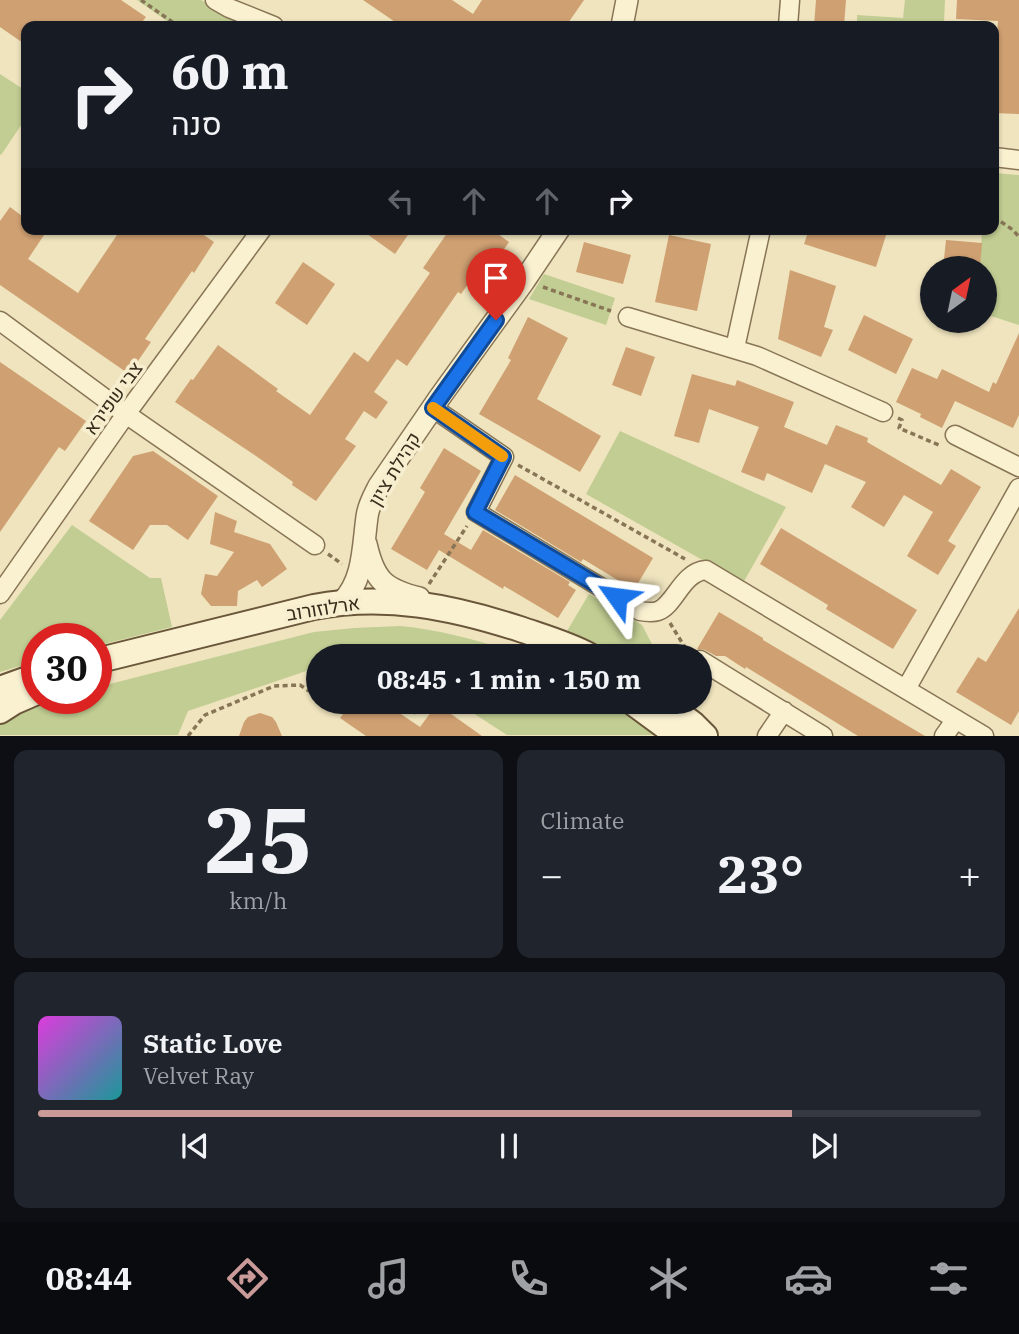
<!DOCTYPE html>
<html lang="en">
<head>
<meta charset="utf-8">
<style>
  :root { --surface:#171b24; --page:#20242c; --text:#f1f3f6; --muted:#9ea1a6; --line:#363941; --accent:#c99a98 }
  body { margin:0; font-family:"IBM Plex Serif",Heebo,serif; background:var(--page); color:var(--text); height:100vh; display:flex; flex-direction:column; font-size:26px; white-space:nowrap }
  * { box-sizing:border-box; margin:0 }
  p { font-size:23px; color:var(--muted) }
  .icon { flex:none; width:38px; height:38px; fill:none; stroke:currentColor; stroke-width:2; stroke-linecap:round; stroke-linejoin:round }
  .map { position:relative; height:736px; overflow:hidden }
  .drawer { display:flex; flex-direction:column; gap:14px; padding:14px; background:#0d0f14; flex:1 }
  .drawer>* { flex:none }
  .banner { position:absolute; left:21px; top:21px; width:978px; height:214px; border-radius:14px; box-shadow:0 2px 5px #0004; background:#171b24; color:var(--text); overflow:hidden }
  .needle { width:46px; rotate:33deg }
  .tools { position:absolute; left:920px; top:256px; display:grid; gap:14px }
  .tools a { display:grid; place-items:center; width:77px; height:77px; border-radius:50%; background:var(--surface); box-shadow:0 2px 5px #0004; font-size:35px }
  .speed { position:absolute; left:21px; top:623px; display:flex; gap:14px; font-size:35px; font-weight:700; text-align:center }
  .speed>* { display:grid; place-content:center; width:91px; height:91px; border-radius:50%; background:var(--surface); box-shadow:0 2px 5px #0004; line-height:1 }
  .speed .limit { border:10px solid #d22; background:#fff; color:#111 }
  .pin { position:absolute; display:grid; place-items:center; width:60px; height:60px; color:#fff; margin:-72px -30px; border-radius:50% 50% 50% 0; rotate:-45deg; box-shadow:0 0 7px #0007 }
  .pin .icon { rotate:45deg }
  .me { position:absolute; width:77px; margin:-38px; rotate:301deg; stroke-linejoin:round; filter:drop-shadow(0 0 5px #0008) }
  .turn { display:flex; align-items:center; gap:24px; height:147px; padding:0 35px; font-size:32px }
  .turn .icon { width:91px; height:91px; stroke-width:2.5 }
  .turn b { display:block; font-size:49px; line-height:60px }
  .lanes { display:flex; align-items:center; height:66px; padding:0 35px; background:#0003; justify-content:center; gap:35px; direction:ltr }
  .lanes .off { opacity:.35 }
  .big { font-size:52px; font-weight:700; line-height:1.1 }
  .drawer .widget { flex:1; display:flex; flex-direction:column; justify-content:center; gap:10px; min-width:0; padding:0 24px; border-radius:14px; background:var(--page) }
  .drawer .dial { align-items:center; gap:0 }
  .dial b { font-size:91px; line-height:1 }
  .song { display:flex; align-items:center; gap:21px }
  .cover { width:84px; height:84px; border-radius:10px; background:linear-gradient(135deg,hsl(300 70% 55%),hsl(180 70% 35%)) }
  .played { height:7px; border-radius:4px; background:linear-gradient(90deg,var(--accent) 80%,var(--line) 80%) }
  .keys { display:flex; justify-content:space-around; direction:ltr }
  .heat { display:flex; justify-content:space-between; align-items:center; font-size:38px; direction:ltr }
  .drawer .tiles { flex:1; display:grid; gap:14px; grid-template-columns:1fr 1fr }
  .widget:last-child { grid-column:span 2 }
  .trip { position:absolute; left:306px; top:644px; width:406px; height:70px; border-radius:35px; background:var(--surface); box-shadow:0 2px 5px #0004; font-weight:700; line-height:70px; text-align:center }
  .menu { display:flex; height:112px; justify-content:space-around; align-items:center; background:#090b0e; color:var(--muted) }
  .menu .icon { width:49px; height:49px }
  .menu .active { color:var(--accent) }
  .menu b { font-size:32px; color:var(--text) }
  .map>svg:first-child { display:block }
  .green { fill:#c1cd92 }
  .building { fill:#cfa072 }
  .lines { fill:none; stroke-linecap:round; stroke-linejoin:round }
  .minor-casing { stroke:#887556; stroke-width:21 }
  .tertiary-casing { stroke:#887556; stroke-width:24 }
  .secondary-casing { stroke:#6a563a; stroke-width:28 }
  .path { stroke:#887556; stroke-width:3.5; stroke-dasharray:5 3.5; stroke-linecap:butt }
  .minor { stroke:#faf1d1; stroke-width:18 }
  .tertiary { stroke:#faf1d1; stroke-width:21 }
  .secondary { stroke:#faf1d1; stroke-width:24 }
  .route-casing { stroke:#114b97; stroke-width:18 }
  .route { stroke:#1a73e8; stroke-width:12 }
  .slow { stroke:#f59e0b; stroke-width:12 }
  .labels { text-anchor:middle; stroke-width:7; stroke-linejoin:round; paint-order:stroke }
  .street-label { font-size:19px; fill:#372b1b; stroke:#f6eece }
</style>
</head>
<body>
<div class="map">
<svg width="1019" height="736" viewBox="0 0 1019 736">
  <rect width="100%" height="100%" fill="#efe4be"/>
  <path class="green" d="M137 0H201L248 26H174Z
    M905 0H945L944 23 980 26H857V15L903 18Z
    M0 74 26 91V118L1 155 0 154Z
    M994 173 1019 175V325L985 314V268H980L982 229H994Z
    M544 274 615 298 606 325 529 299Z
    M620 431 786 507 743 583 586 494Z
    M72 525 150 578H161L172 627 96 646V639H37V661L0 672V620Z
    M589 594 642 625 653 646 665 653 663 656H611L567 631Z
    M400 626C444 630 486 643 528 656H318V667L188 711 178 735H0V722L7 719 61 698H96V687H98L314 632 354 628Z
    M392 702H424L415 715Z
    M456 702H625L668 735H507Z"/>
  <path class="building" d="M0 0H121L146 17 139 26H26V45L0 27Z
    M363 0H452L473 14 482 0H584L566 26H401Z
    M816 0H846L844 26H814Z
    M957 0H1019V114L994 113V77L998 21 956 19Z
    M10 207 26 219V229H48L28 259 78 293 121 229H195L214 242 194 273 192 271 145 339 151 342 129 374 0 285V221Z
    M360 229H412L395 254Z
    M450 229H491L509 242 493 265 486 259 461 294 458 292 407 366 397 359 374 392 388 402 376 419 364 411 345 439 356 446 316 501 292 485 293 482 256 456 175 402 191 379 193 380 218 345 278 389 276 391 310 415 354 352 368 362 430 273 423 268Z
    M809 229H888L876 267 804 244Z
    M669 235 711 244 697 311 655 302Z
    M946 240 982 243 980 268H943Z
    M584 242 631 255 623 284 576 272Z
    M303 262 335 284 307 325 275 303Z
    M790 270 836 286 824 327 833 330 821 357 778 339Z
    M864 315 913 339 896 374 848 350Z
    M528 317 568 338 537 399 601 436 580 472 479 414 511 360 508 358Z
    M1019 333V415L1013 428 955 401 942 428 920 417 921 414 896 402 912 368 937 379 942 369 989 392 993 382 996 384Z
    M626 347 655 357 641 396 612 385Z
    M0 362 86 421 65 451 59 447 0 532Z
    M692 374 735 386 737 380 794 402 784 427 827 445 836 425 868 438 867 442 941 485 951 469 981 487 948 541 956 546 938 575 907 556 933 512 904 495 884 527 851 507 866 482 825 464 812 493 767 473 764 481 741 472 759 427 709 409 699 443 674 436Z
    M444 448 481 471 444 534 471 550 483 530 570 582 568 585 576 590 558 618 504 586 503 589 439 550 427 570 391 549 425 492 420 488Z
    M153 451 218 496 188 540 167 525H150L133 550 89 521 133 456Z
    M515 475 653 558 634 590 583 559 581 562 495 510Z
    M215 512 237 521 234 532 270 544 287 569 262 587 257 580 238 591 237 606H211L201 594 205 574 217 576 234 552 210 544Z
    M781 528 917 610 893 649 826 609 828 605 760 564Z
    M1019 608V711L1011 725 956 692 978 657 986 662Z
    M719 612 763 638V640L925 736H858L746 667 745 669 725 656H716L705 650 697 649Z
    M352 702H369L378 708 383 702 420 727 437 704 482 736H366L340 718Z
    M260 713 272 717 276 722 282 736H239L244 722 248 717Z"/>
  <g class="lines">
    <defs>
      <path id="minor" d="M215 0 229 8 274 26
        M788 26 790 0
        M994 157 1019 160
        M628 317 757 356 883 412
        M0 321 126 414 315 545
        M735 348 761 229
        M433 408 504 457 476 512 640 611C646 612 652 613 658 611 675 605 682 572 706 570L984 736
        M955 435 1019 467
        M0 594 126 414 262 229
        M700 660 823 736
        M906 689 1019 488
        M767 736 784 711
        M944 736 956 719"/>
      <path id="tertiary" d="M622 26 627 0
        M366 544C374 579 383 589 419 598
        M342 602C364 581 363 545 367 517 368 506 374 496 379 486L440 397 524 281 559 229"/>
      <path id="secondary" d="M96 661 314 607C385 593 452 607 520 629 543 637 568 644 590 656
        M0 689 36 676
        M632 702 678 736
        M664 702 693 724 705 736
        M0 711 14 702 37 692"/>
    </defs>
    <use href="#minor" class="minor-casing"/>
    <use href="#tertiary" class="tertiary-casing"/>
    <use href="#secondary" class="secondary-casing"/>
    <path class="path" d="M141 0 178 26
      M994 217 1013 230 1019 237
      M543 287 611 311
      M898 418 902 420 899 428 941 446
      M518 465 685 559
      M328 554 342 564
      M429 584 467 526
      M670 623 686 649
      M188 736 205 715 274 686 300 685 309 691"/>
    <use href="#minor" class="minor"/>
    <use href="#tertiary" class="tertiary"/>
    <use href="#secondary" class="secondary"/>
  </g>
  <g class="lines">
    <defs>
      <path id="route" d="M496 320 433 408 503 457 475 512 617 597"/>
    </defs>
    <use href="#route" class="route-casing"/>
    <use href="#route" class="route"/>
    <path class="slow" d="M433 408 502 456"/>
  </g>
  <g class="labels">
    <g class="street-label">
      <text transform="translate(113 398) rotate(-54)" y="7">צבי שפירא</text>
      <text transform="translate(394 469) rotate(-59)" y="7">קהילת ציון</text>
      <text transform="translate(323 608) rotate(-9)" y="7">ארלוזורוב</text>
    </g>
  </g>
</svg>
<div class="tools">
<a><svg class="needle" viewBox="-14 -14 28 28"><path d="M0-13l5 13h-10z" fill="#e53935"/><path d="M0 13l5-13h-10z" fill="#9ea1a6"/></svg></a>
</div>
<div class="speed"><div class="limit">30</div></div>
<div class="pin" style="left:496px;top:320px;background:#d93025"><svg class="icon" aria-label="arrive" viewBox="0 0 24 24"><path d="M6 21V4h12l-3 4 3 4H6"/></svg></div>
<svg class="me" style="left:617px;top:597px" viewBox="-20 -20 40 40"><path d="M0-17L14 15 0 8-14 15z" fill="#1a73e8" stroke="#fff" stroke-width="4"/></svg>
<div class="trip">08:45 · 1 min · 150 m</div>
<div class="banner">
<div class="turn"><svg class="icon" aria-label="right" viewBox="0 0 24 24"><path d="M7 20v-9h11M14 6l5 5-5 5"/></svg><div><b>60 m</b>סנה</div></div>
<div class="lanes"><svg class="icon off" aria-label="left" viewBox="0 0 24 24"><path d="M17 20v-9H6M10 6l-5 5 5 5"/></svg><svg class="icon off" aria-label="ahead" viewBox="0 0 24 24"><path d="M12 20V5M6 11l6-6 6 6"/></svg><svg class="icon off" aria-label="ahead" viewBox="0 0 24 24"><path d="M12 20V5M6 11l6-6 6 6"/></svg><svg class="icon" aria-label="right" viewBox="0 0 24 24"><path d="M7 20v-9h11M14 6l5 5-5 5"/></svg></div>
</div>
</div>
<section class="drawer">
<div class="tiles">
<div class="widget dial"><b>25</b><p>km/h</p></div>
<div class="widget"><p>Climate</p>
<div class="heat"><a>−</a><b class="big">23°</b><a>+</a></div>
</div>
<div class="widget">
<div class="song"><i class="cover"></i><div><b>Static Love</b><p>Velvet Ray</p></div></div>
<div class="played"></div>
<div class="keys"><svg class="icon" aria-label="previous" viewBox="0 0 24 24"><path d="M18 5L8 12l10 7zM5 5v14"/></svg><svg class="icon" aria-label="pause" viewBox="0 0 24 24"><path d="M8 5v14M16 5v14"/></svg><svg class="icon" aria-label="next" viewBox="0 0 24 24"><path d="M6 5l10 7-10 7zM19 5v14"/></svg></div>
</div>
</div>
</section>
<nav class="menu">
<b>08:44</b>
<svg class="icon active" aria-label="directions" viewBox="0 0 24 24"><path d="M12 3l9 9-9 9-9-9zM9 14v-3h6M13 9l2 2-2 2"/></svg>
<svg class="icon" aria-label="music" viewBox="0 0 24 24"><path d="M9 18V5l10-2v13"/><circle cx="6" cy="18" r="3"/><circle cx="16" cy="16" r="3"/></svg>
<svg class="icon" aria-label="phone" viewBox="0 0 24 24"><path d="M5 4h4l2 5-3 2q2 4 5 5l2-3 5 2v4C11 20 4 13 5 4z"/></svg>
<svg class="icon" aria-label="climate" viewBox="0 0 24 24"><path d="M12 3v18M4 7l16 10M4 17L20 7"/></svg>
<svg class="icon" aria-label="car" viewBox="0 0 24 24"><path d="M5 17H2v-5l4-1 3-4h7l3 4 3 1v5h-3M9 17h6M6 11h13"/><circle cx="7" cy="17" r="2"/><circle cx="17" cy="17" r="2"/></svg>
<svg class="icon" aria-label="filters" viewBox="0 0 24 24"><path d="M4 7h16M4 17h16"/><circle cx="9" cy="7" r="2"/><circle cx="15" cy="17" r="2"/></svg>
</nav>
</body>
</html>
